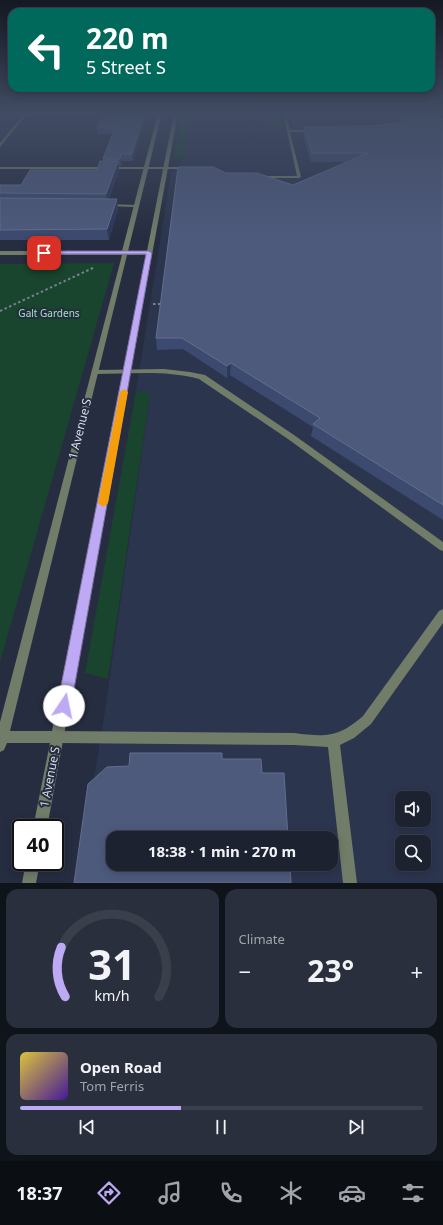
<!DOCTYPE html>
<html lang="en">
<head>
<meta charset="utf-8">
<style>
  :root { --surface:#1c2230; --page:#292f3c; --text:#f1f3f6; --muted:#a0a4ab; --line:#3a3f4c; --accent:#bea9f4 }
  body { margin:0; font-family:"Noto Sans",sans-serif; background:var(--page); color:var(--text); height:100vh; display:flex; flex-direction:column; font-size:15px; white-space:nowrap }
  * { box-sizing:border-box; margin:0 }
  p { font-size:13px; color:var(--muted) }
  .icon { flex:none; width:22px; height:22px; fill:none; stroke:currentColor; stroke-width:2; stroke-linecap:round; stroke-linejoin:round }
  .map { position:relative; height:883px; overflow:hidden }
  .sheet { display:flex; flex-direction:column; gap:6px; padding:6px; background:#0f131a; flex:1 }
  .sheet>* { flex:none }
  .banner { position:absolute; left:8px; top:8px; width:427px; height:84px; border-radius:12px; box-shadow:0 2px 10px #0003,0 0 0 1px var(--line); background:#00695c; color:#fff; overflow:hidden }
  .buttons { position:absolute; left:395px; top:791px; display:grid; gap:8px }
  .buttons a { display:grid; place-items:center; width:36px; height:36px; border-radius:8px; background:var(--surface); box-shadow:0 2px 10px #0003,0 0 0 1px var(--line); font-size:20px }
  .speed { position:absolute; left:12px; top:819px; display:flex; gap:8px; font-size:20px; font-weight:700; text-align:center }
  .speed>* { display:grid; place-content:center; width:52px; height:52px; border-radius:50%; background:var(--surface); box-shadow:0 2px 10px #0003,0 0 0 1px var(--line); line-height:1 }
  .speed .limit { border:2px solid #111; border-radius:6px; background:#fff; color:#111 }
  .pin { position:absolute; display:grid; place-items:center; width:34px; height:34px; color:#fff; margin:-17px; border-radius:8px; box-shadow:0 2px 6px #0006 }
  .me { position:absolute; width:44px; margin:-22px; rotate:11deg; stroke-linejoin:round; filter:drop-shadow(0 0 3px #0008) }
  .turn { display:flex; align-items:center; gap:14px; height:84px; padding:0 12px; font-size:18px }
  .turn .icon { width:52px; height:52px; stroke-width:2.5 }
  .turn b { display:block; font-size:28px; line-height:34px }
  .big { font-size:30px; font-weight:700; line-height:1.1 }
  .sheet .tile { flex:1; display:flex; flex-direction:column; justify-content:center; gap:6px; min-width:0; padding:0 14px; border-radius:12px; background:var(--page) }
  .sheet .dial { align-items:center; gap:0 }
  .dial svg { height:104px; overflow:visible; fill:none; stroke:var(--line); stroke-width:7; stroke-linecap:round; text-anchor:middle }
  .dial text { fill:var(--text); stroke:none }
  .song { display:flex; align-items:center; gap:12px }
  .cover { width:48px; height:48px; border-radius:6px; background:linear-gradient(135deg,hsl(50 70% 55%),hsl(260 70% 35%)) }
  .played { height:4px; border-radius:2px; background:linear-gradient(90deg,var(--accent) 40%,var(--line) 40%) }
  .keys { display:flex; justify-content:space-around; direction:ltr }
  .heat { display:flex; justify-content:space-between; align-items:center; font-size:22px; direction:ltr }
  .sheet .tiles { flex:1; display:grid; gap:6px; grid-template-columns:1fr 1fr }
  .tile:last-child { grid-column:span 2 }
  .trip { position:absolute; left:106px; top:831px; width:232px; height:40px; border-radius:12px; background:var(--surface); box-shadow:0 2px 10px #0003,0 0 0 1px var(--line); font-weight:700; line-height:40px; text-align:center }
  .tabs { display:flex; height:64px; justify-content:space-around; align-items:center; background:#0b0e13; color:var(--muted) }
  .tabs .icon { width:28px; height:28px }
  .tabs .current { color:var(--accent) }
  .tabs b { font-size:18px; color:var(--text) }
  .map>svg:first-child { display:block }
  .built { fill:#2c354e; fill-rule:evenodd }
  .green { fill:#19442d }
  .lines { fill:none; stroke-linecap:round; stroke-linejoin:round }
  .path { stroke:#7a8090; stroke-width:2; stroke-dasharray:2.5 2.5; stroke-linecap:butt }
  .service { fill:#717c69; fill-rule:evenodd }
  .minor { fill:#717c69; fill-rule:evenodd }
  .tertiary { fill:#717c69; fill-rule:evenodd }
  .wall { fill:#3d4a6f }
  .shaded-wall { fill:#2d3857 }
  .building { fill:#4d5a7c; stroke:#626e8d }
  .route { fill:#bea9f4; stroke:#7c6e9f }
  .slow { fill:#f59e0b }
  .labels { text-anchor:middle; stroke-width:4; stroke-linejoin:round; paint-order:stroke }
  .far-park-label { font-size:10px; fill:#99e5b7; stroke:#262d40 }
  .street-label { font-size:12px; fill:#d6dbe8; stroke:#262d40 }
</style>
</head>
<body>
<div class="map">
<svg width="443" height="883" viewBox="0 0 443 883">
  <rect width="100%" height="100%" fill="#262d40"/>
  <path class="built" d="M0 115H24L0 146Z
    M443 116V883H77L105 711 150 395 136 391 171 173 182 165 189 121H196L197 119H269L270 129H299L296 117ZM402 798H424V820H402ZM113 838H331V864H113ZM402 842H424V864H402Z"/>
  <path class="green" d="M299 115H443V116L296 117 299 129 294 127 292 118Z
    M267 116 281 118 284 129H270L268 119H197V121H189L183 158H174L180 120 191 117Z
    M114 263 0 662V264Z
    M136 391 150 394 108 679 85 673Z"/>
  <g class="lines">
    <path class="path" d="M153 304H164
      M0 311 95 267"/>
    <path class="service" d="M283 113 286 114 290 130H314L316 131 314 132H290L301 177 299 178H258V176H297Z
      M386 123H409L411 124 386 125 373 129 371 128Z
      M164 167H188L190 168 188 169H164Z
      M105 204 136 205 138 206 136 207 107 206 105 205Z
      M164 369 190 372 205 375 294 435 443 542V551L440 550 288 439 199 379C166 370 130 374 95 374L91 372 95 370Z
      M443 609V623L371 724 354 738 340 745 357 883H343L328 747 294 745 58 743 54 741 52 737 54 733 58 731 294 733C325 737 338 738 363 716L439 611Z"/>
    <path class="minor" d="M24 113 27 114 363 113 26 116 0 147V143L22 116H0V114Z
      M0 167H165L167 168 165 169H0Z"/>
    <path class="tertiary" d="M158 113H162L128 251H147L174 113H178L47 828H33L50 743H7L4 750 0 752V722L122 255H0V251H122ZM127 255H146L52 731H10Z
      M26 862H40L36 883H22Z"/>
  </g>
  <path class="wall" d="M104 113H131V115H144L145 121 133 161H122L121 166H118L119 170 109 199H117L118 209 109 240H0V185H21L97 170 103 161V159L113 134H98L97 128Z
    M400 118 443 119V520L311 436 313 427 230 375 227 378 183 349 157 350 156 338 226 173 293 185 347 162H311L303 135 304 127 398 125Z"/>
  <path class="shaded-wall" d="M144 115 145 121 133 161 132 154Z
    M121 154 122 161 121 166 120 159Z
    M118 161 119 170 108 203 106 194Z
    M117 199 118 209 109 240 107 229Z
    M231 363 230 375 227 378V366Z"/>
  <path class="building" d="M104 113H130L129 115H144L132 154H121L120 159H103L115 128H97Z
    M400 118H442L443 119V505L313 424 320 418 231 363 227 366 182 338H156L178 167H213L226 173H257L293 185 368 153H312L304 127 404 125Z
    M100 161H118L106 194 0 193V185H21L30 170H97Z
    M0 198 117 199 107 229 0 230Z
    M130 753H222V759H261L262 773H284L288 838H113V864H290L291 883H74L88 784 107 767 129 766Z"/>
  <linearGradient id="sky" x2="0" y2="1"><stop stop-color="#151923"/><stop offset="0.48" stop-color="#414c64"/><stop offset="1" stop-color="#414c64" stop-opacity="0"/></linearGradient>
  <rect width="443" height="237" fill="url(#sky)"/>
  <path class="route" d="M42 251H149L152 253 71 706 69 711 64 713 59 711 57 706 146 254H42Z"/>
  <path class="slow" d="M124 389 128 392 108 503 103 507 98 503 120 392Z"/>
  <g class="labels">
    <g class="far-park-label">
      <text x="49" y="317">Galt Gardens</text>
    </g>
    <g class="street-label">
      <text transform="translate(80 429) rotate(-76)" y="4">1 Avenue S</text>
      <text transform="translate(50 777) rotate(-79)" y="4">1 Avenue S</text>
    </g>
  </g>
</svg>
<div class="buttons">
<a><svg class="icon" aria-label="sound" viewBox="0 0 24 24"><path d="M4 9h4l5-4v14l-5-4H4zM17 9q2 3 0 6"/></svg></a>
<a><svg class="icon" aria-label="search" viewBox="0 0 24 24"><circle cx="10" cy="10" r="6"/><path d="M15 15l6 6"/></svg></a>
</div>
<div class="speed"><div class="limit">40</div></div>
<div class="pin" style="left:44px;top:253px;background:#d93025"><svg class="icon" aria-label="arrive" viewBox="0 0 24 24"><path d="M6 21V4h12l-3 4 3 4H6"/></svg></div>
<svg class="me" style="left:64px;top:706px" viewBox="-20 -20 40 40"><circle r="19" fill="#fff"/><path d="M0-13L10 11 0 6-10 11z" fill="#bea9f4"/></svg>
<div class="trip">18:38 · 1 min · 270 m</div>
<div class="banner">
<div class="turn"><svg class="icon" aria-label="left" viewBox="0 0 24 24"><path d="M17 20v-9H6M10 6l-5 5 5 5"/></svg><div><b>220 m</b>5 Street S</div></div>
</div>
</div>
<section class="sheet">
<div class="tiles">
<div class="tile dial"><svg viewBox="0 0 100 80">
<path d="M14 69A42 42 0 1 1 86 69"/>
<path d="M14 69A42 42 0 0 1 11 31" stroke="#bea9f4"/>
<text x="50" y="56" font-size="32" font-weight="700">31</text>
<text x="50" y="72" font-size="11">km/h</text>
</svg></div>
<div class="tile"><p>Climate</p>
<div class="heat"><a>−</a><b class="big">23°</b><a>+</a></div>
</div>
<div class="tile">
<div class="song"><i class="cover"></i><div><b>Open Road</b><p>Tom Ferris</p></div></div>
<div class="played"></div>
<div class="keys"><svg class="icon" aria-label="previous" viewBox="0 0 24 24"><path d="M18 5L8 12l10 7zM5 5v14"/></svg><svg class="icon" aria-label="pause" viewBox="0 0 24 24"><path d="M8 5v14M16 5v14"/></svg><svg class="icon" aria-label="next" viewBox="0 0 24 24"><path d="M6 5l10 7-10 7zM19 5v14"/></svg></div>
</div>
</div>
</section>
<nav class="tabs">
<b>18:37</b>
<svg class="icon current" aria-label="directions" viewBox="0 0 24 24"><path d="M12 3l9 9-9 9-9-9zM9 14v-3h6M13 9l2 2-2 2"/></svg>
<svg class="icon" aria-label="music" viewBox="0 0 24 24"><path d="M9 18V5l10-2v13"/><circle cx="6" cy="18" r="3"/><circle cx="16" cy="16" r="3"/></svg>
<svg class="icon" aria-label="phone" viewBox="0 0 24 24"><path d="M5 4h4l2 5-3 2q2 4 5 5l2-3 5 2v4C11 20 4 13 5 4z"/></svg>
<svg class="icon" aria-label="climate" viewBox="0 0 24 24"><path d="M12 3v18M4 7l16 10M4 17L20 7"/></svg>
<svg class="icon" aria-label="car" viewBox="0 0 24 24"><path d="M5 17H2v-5l4-1 3-4h7l3 4 3 1v5h-3M9 17h6M6 11h13"/><circle cx="7" cy="17" r="2"/><circle cx="17" cy="17" r="2"/></svg>
<svg class="icon" aria-label="filters" viewBox="0 0 24 24"><path d="M4 7h16M4 17h16"/><circle cx="9" cy="7" r="2"/><circle cx="15" cy="17" r="2"/></svg>
</nav>
</body>
</html>
